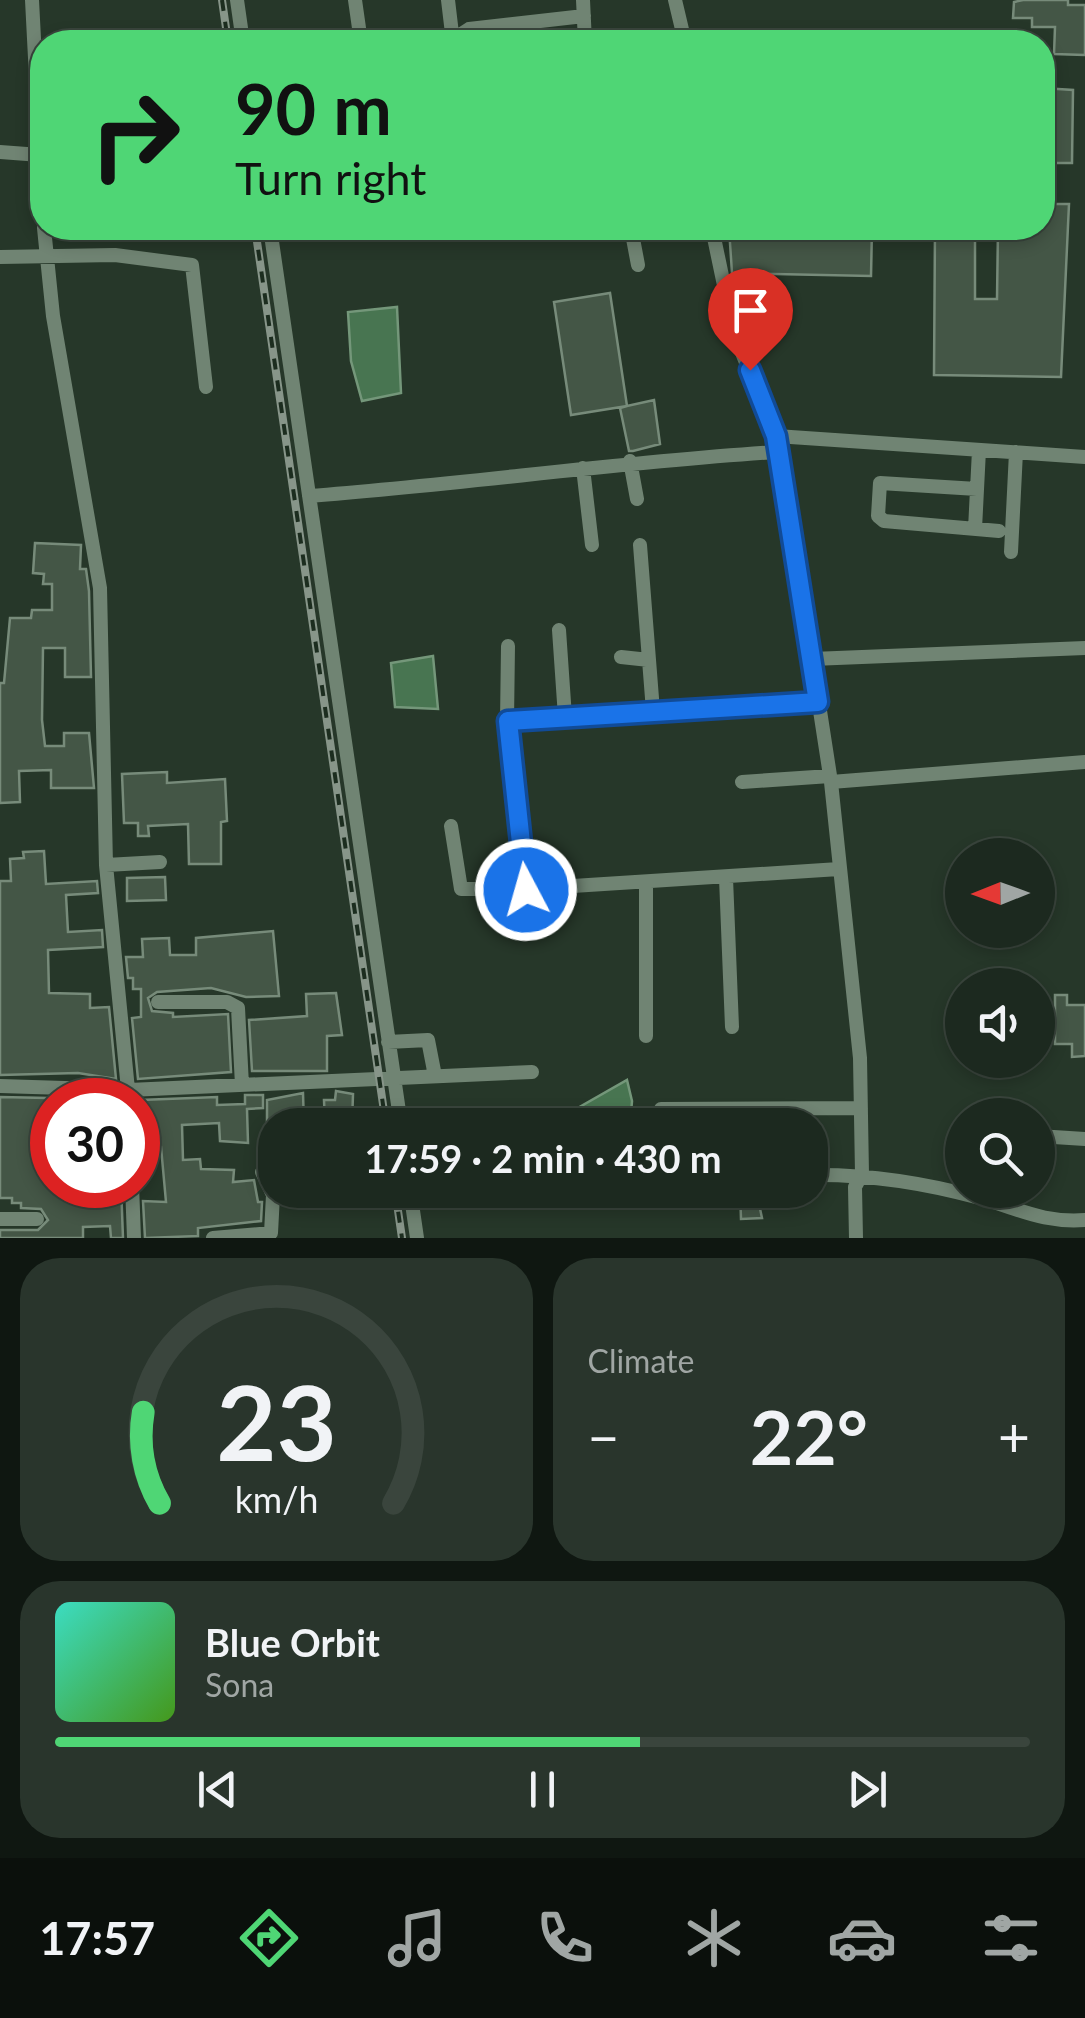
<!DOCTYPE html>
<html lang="en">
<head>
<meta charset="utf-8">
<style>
  :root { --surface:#1c291f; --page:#29352c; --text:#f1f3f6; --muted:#a0a6a4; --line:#3a453d; --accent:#4fd675 }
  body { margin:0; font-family:Lato,sans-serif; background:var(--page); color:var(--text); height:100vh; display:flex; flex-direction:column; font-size:38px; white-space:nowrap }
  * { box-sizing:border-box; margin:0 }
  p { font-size:32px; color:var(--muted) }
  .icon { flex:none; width:55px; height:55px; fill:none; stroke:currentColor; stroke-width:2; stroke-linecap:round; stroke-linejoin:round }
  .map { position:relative; height:1238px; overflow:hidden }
  .drawer { display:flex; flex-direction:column; gap:20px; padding:20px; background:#0f1711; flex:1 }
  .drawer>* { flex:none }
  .banner { position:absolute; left:30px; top:30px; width:1025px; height:210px; border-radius:40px; box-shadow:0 5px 15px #0003,0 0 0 2px var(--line); background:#4fd675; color:#111; overflow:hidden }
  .needle { width:65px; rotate:269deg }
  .buttons { position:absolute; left:945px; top:838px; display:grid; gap:20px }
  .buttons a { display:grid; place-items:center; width:110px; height:110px; border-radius:50%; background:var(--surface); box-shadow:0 5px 15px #0003,0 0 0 2px var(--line); font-size:50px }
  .speed { position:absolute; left:30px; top:1078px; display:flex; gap:20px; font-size:50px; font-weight:700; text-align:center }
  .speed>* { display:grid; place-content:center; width:130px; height:130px; border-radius:50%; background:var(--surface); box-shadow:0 5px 15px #0003,0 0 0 2px var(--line); line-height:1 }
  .speed .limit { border:15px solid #d22; background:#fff; color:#111 }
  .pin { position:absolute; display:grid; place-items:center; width:85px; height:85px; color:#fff; margin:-102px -42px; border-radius:50% 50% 50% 0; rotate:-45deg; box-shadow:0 0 10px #0007 }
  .pin .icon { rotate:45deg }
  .me { position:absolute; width:110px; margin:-55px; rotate:354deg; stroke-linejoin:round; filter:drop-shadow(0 0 8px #0008) }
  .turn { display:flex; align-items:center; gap:35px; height:210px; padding:0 40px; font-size:45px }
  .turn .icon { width:130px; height:130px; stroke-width:2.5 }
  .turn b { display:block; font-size:70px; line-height:85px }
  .big { font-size:75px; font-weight:700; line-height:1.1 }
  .drawer .tile { flex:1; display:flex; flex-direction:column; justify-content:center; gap:15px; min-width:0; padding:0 35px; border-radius:40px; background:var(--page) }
  .drawer .dial { align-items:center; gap:0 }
  .dial svg { height:260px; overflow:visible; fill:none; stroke:var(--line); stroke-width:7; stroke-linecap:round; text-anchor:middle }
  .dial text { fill:var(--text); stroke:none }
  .song { display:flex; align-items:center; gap:30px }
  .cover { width:120px; height:120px; border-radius:15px; background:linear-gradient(135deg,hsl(170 70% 55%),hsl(100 70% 35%)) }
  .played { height:10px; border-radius:5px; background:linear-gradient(90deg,var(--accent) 60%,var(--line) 60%) }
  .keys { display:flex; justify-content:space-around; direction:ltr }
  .heat { display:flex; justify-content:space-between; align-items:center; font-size:55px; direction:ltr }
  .drawer .tiles { flex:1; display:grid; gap:20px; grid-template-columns:1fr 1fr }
  .tile:last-child { grid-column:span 2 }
  .trip { position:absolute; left:258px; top:1108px; width:570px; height:100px; border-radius:40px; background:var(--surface); box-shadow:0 5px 15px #0003,0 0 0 2px var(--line); font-weight:700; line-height:100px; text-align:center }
  .dock { display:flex; height:160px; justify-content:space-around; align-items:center; background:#0b100c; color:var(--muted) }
  .dock .icon { width:70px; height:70px }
  .dock .selected { color:var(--accent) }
  .dock b { font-size:45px; color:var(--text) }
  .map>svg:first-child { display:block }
  .water { fill:#487551; stroke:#74977a; stroke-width:2.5 }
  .building { fill:#445646; stroke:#778b7a; stroke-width:2.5 }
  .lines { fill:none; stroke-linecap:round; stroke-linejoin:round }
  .minor { stroke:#708473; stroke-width:14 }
  .rail-casing { stroke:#879589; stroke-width:8 }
  .rail { stroke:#1c2d1f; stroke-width:4; stroke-dasharray:11; stroke-linecap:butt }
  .route-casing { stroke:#114b97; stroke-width:25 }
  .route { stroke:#1a73e8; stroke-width:18 }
</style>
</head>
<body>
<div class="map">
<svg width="1085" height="1238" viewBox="0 0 1085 1238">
  <rect width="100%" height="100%" fill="#263729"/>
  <path class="water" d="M397 307 401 393 362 401 351 361 348 312Z
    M433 656 438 709 395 707 391 663Z
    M627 1080 632 1101 630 1125H548Z"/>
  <path class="building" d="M1023 0H1068V5H1085V55L1054 54 1055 27H1032V18H1013L1014 2Z
    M1042 88 1073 90 1072 163H1042Z
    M1042 204H1069L1061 377 934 375 935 228H975V299H997L998 228H1042Z
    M729 228H872L871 276 732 273Z
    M610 293 627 406 654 400 660 444 633 451H629L620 408 627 406 571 415 554 302Z
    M35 543 81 545 80 569H86L89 591 91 677H65V648H43L42 720 45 746H64V733H89L94 788H51V770L19 771 20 802 0 803V683H4L10 618H31L32 610H52V584H43L44 574 33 573Z
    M167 772V783L225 779 227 821 221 822V864H189L188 824 148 826 149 836H138V823H124L122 774Z
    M44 851 46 884 97 881 98 893 66 895 68 932 102 930 103 947 48 950 49 993 90 994V1008L109 1007 116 1079 78 1073 0 1075V881H11L10 859 24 858 23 852Z
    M165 877 166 900 127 901V878Z
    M273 931 279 996 246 997 211 988 157 992 148 998 152 1011 173 1013V1017L228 1014 231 1072 138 1079 132 1018 141 1017V989H133V978H128L126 957H143L142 939 169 938 170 955H196V938Z
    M336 993 342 1035 327 1036V1071H252L249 1020 307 1016 306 994Z
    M1055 995H1067V1005H1085V1056L1072 1057V1044H1055Z
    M336 1091 353 1094 352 1125H325L324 1100H335Z
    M303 1093 304 1125H267V1100Z
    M245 1095H263V1108L247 1109 248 1143 220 1141 219 1123 182 1125 183 1160 200 1159 201 1169 234 1170 233 1182 254 1180 258 1202H262L261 1221 198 1228V1236L145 1238 143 1201 166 1202 161 1147H147L141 1100 217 1097V1105L245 1104Z
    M0 1097 48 1098 52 1185H121L123 1238H111L110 1226 83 1227V1238H0V1230H38L48 1220 41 1209 21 1208V1203H12V1198H0Z
    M740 1190H756L762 1218 741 1219Z"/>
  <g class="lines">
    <path class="minor" d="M32 0 40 155
      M237 0 243 42
      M355 0 361 42
      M448 0 453 42
      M583 0 585 42
      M675 0 685 42
      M534 22 537 42
      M449 42 469 29 584 16
      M0 152 40 155 42 187
      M44 228 53 316 100 588 106 865 129 1100
      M270 228 401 1125
      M631 228 638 265
      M712 228 734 333 776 436 812 659 831 782 860 1058 862 1174 855 1187 856 1238
      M0 257 115 255 192 265 206 387
      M776 436 1085 457
      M630 461 637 499
      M583 468 592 545
      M977 489 880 483 878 516 884 521 999 531
      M309 496C465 484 620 462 776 452
      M975 529 979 450
      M640 545 653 711
      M1011 552 1016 452
      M559 630 565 717
      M621 657 649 660
      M812 659 1085 648
      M818 702 507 721 526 889 839 869
      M507 721 508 646
      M742 782 830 776
      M831 782 1085 762
      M451 826 461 889H526
      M106 865 160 862
      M726 878 732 1027
      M158 1002H227L238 1008 242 1085
      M646 1036V882
      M388 1042 428 1040 435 1076
      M0 1086 129 1090 532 1072
      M661 1109 861 1108
      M1038 1136 1085 1139
      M810 1175C867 1174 925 1183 980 1198 1020 1209 1042 1223 1085 1220
      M132 1185 134 1238
      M410 1190 417 1238
      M0 1219H37
      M213 1238 271 1233 273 1195 262 1172"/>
    <defs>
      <path id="rail" d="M222 0 228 42
        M255 228 386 1125
        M395 1190 402 1238"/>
    </defs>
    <use href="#rail" class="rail-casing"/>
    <use href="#rail" class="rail"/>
  </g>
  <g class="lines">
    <defs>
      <path id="route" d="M526 890 508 721 818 702 776 436 750 370"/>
    </defs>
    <use href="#route" class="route-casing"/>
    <use href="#route" class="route"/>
  </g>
</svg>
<div class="buttons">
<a><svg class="needle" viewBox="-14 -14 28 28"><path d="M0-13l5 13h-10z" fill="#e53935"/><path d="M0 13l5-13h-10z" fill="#a0a6a4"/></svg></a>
<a><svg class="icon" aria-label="sound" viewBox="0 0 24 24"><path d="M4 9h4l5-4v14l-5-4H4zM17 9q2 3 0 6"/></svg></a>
<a><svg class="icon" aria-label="search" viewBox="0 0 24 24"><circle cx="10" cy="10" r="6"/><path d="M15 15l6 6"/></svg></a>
</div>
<div class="speed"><div class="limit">30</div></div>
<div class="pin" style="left:750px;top:370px;background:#d93025"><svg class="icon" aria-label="arrive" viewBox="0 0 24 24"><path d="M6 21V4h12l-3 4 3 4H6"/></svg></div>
<svg class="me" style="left:526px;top:890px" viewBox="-20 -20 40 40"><circle r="17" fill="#1a73e8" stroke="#fff" stroke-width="3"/><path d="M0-11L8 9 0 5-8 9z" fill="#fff"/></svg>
<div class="trip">17:59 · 2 min · 430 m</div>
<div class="banner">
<div class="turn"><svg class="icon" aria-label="right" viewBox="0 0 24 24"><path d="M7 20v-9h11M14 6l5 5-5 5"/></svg><div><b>90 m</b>Turn right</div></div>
</div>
</div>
<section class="drawer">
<div class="tiles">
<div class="tile dial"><svg viewBox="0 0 100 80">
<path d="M14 69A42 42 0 1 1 86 69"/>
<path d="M14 69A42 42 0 0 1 9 41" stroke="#4fd675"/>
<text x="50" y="56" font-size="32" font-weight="700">23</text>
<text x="50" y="72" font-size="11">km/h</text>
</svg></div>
<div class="tile"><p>Climate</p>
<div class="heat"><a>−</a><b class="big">22°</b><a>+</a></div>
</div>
<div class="tile">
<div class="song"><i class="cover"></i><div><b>Blue Orbit</b><p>Sona</p></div></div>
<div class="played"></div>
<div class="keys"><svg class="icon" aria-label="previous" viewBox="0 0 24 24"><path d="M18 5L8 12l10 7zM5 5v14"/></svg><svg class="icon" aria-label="pause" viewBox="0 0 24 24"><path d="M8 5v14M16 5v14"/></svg><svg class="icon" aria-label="next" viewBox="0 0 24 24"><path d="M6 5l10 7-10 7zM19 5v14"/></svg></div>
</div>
</div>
</section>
<nav class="dock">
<b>17:57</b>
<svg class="icon selected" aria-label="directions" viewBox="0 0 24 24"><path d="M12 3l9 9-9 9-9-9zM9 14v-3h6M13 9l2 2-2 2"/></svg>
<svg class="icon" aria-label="music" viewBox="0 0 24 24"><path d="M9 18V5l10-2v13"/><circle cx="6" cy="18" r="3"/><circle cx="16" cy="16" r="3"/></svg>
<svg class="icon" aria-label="phone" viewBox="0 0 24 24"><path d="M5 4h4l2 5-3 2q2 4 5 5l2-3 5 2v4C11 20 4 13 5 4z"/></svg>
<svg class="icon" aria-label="climate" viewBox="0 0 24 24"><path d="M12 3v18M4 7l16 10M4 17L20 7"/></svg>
<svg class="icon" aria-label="car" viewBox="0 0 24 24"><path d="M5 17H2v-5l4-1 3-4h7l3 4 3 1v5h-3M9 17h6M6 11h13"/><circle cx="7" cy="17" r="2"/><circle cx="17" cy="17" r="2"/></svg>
<svg class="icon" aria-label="filters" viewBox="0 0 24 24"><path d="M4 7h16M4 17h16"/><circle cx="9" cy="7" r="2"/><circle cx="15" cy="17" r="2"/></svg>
</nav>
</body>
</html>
